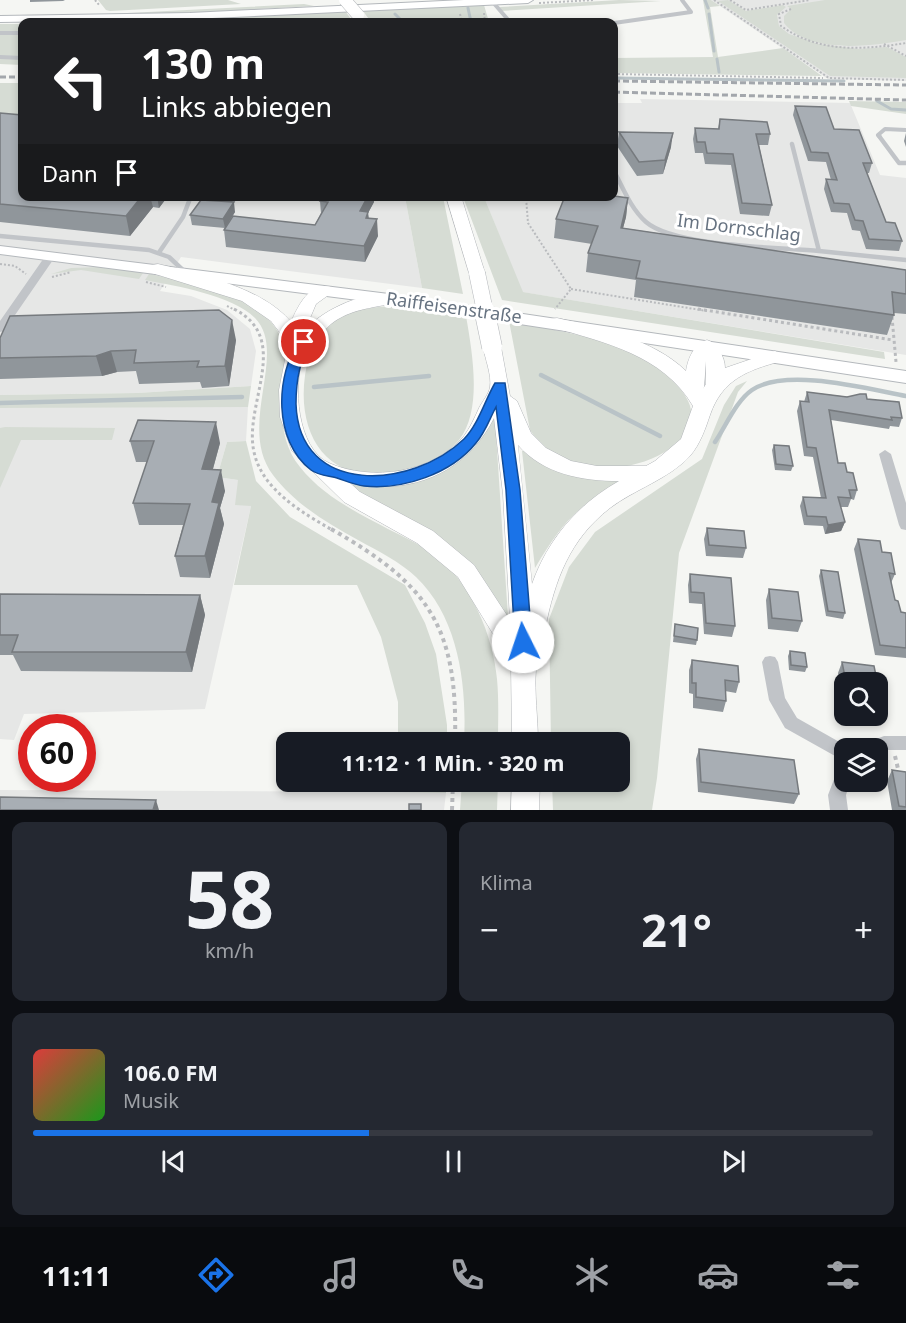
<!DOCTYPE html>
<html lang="de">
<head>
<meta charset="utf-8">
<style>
  :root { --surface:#171b24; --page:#242831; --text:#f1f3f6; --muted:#9ea1a6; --line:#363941; --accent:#1a73e8 }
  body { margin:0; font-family:"Noto Sans",sans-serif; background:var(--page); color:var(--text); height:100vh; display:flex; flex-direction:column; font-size:22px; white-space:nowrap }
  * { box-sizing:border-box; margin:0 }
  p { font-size:20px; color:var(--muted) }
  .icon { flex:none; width:33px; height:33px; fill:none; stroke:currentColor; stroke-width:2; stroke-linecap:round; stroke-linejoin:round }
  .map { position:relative; height:810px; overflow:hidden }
  .drawer { display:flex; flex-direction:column; gap:12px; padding:12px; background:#0d0f14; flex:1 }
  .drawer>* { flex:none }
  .banner { position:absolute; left:18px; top:18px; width:600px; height:183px; border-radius:12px; box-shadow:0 3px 9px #0003; background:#202124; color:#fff; overflow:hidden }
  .fabs { position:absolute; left:834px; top:672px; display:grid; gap:12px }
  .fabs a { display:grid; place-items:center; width:54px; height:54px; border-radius:12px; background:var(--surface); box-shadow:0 3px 9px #0003; font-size:30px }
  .speed { position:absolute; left:18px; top:714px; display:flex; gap:12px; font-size:30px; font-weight:700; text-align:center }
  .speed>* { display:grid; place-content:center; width:78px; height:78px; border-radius:50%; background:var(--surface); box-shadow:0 3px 9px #0003; line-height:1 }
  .speed .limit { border:9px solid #d22; background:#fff; color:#111 }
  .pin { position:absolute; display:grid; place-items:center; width:51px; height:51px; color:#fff; margin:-26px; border:3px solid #fff; border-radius:50%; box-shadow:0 2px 6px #0007 }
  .me { position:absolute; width:66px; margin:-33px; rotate:356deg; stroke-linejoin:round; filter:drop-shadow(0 0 4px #0008) }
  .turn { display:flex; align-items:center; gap:21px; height:126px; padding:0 24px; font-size:27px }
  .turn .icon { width:78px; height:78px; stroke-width:2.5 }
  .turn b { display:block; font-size:42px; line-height:51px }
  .then { display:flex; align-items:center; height:57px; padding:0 24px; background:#0003; gap:12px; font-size:22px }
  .big { font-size:45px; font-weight:700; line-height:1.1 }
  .drawer .widget { flex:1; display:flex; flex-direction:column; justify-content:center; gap:9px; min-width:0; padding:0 21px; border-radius:12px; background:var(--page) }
  .drawer .dial { align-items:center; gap:0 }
  .dial b { font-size:78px; line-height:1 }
  .song { display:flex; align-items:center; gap:18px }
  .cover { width:72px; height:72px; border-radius:9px; background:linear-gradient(135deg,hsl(0 70% 55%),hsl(120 70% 35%)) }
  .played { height:6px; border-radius:3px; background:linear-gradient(90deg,var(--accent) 40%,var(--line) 40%) }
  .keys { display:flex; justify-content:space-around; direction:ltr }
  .heat { display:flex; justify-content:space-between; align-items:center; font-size:33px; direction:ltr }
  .drawer .tiles { flex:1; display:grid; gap:12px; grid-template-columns:1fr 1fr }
  .widget:last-child { grid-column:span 2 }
  .trip { position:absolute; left:276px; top:732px; width:354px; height:60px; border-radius:12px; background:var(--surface); box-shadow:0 3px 9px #0003; font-weight:700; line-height:60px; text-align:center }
  .tab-bar { display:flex; height:96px; justify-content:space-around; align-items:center; background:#090b0e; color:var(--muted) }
  .tab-bar .icon { width:42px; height:42px }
  .tab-bar .selected { color:var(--accent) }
  .tab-bar b { font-size:27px; color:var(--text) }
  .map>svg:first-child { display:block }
  .built { fill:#e6e7e6 }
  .green { fill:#d6dcd4 }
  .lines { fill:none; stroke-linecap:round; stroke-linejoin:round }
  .stream-far1 { stroke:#b9c3c7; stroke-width:3 }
  .stream { stroke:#b9c3c7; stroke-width:4.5 }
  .secondary-casing { stroke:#b4b8bc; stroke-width:2 }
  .primary-casing { stroke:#b3b6ba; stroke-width:1 }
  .path-far2 { stroke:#b9bbbe; stroke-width:2; stroke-dasharray:2 2; stroke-linecap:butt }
  .path-far1 { stroke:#b9bbbe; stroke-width:3; stroke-dasharray:3 3; stroke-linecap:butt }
  .path { stroke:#b9bbbe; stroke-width:4; stroke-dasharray:4 4; stroke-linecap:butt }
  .lane-far1 { stroke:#c1c4c8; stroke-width:4 }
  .lane { stroke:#c1c4c8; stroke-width:4.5 }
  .street { fill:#c1c4c8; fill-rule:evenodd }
  .secondary { fill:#fff; fill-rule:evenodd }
  .primary { fill:#fff; fill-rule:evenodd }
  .rail { stroke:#a3a7ac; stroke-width:3; stroke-dasharray:6 3; stroke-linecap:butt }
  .primary-bridge-far2-casing { stroke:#b3b6ba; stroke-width:13; stroke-linecap:butt }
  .primary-bridge-far1-casing { stroke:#b3b6ba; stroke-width:17; stroke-linecap:butt }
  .primary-bridge-casing { stroke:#b3b6ba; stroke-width:21; stroke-linecap:butt }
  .primary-bridge-far2 { stroke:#fff; stroke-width:12 }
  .primary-bridge-far1 { stroke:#fff; stroke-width:16 }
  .primary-bridge { stroke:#fff; stroke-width:20 }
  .wall { fill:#90969b }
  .shaded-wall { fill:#767a7e }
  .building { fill:#a8aeb4; stroke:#767a7e; stroke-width:1.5 }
  .route { fill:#1a73e8; stroke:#114b97; stroke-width:1.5 }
  .labels { text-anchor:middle; stroke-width:6; stroke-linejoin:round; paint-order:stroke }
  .street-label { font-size:18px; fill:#677381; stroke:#fff }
</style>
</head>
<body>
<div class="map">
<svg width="906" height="810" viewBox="0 0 906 810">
  <rect width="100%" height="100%" fill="#f5f6f3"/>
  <path class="built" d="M711 0H906V81L828 79Z
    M640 99 850 103 880 175 906 178V355L522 292 484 197 614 196V103H642Z
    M0 117 22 196 405 197 422 288 181 257 160 291 191 296 227 310 250 329 256 351 251 386 137 393 0 395Z
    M134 406 248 407 246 441 227 442 217 477 238 480 251 506 205 709 24 714 14 740 0 739V408Z
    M0 790 405 792 446 793 444 810H0Z"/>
  <path class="green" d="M98 0H228L241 4 110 11 106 10Z
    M619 0 661 1 501 11 500 7Z
    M703 0H711L720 6 710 7 718 57 783 48 822 76 614 73V58L713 57Z
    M728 0 746 11 783 5 786 7 777 15 779 26 789 34 819 44 859 49 887 47 906 57V78L830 76 718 1Z
    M825 0H906V40C872 46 809 55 784 23V16L791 9 787 6Z
    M304 4 314 6 111 17 108 14Z
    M484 5 489 22H371L363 11Z
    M346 12 353 22H130Z
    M0 24H22V65L0 64Z
    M0 83H22V118L0 117Z
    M849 101 906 102V114L851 106Z
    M405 197H443L463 294 422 288Z
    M463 197H484L523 292 884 352 885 359 502 300Z
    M100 267 143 273 139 279 81 270 51 274 71 268Z
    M149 274C191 282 271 297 283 344 288 362 282 384 282 403 281 425 285 449 300 467 323 496 356 512 388 529 404 537 422 545 436 556 471 583 493 635 497 679 499 700 498 722 498 742H464C467 686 459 618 416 577 400 562 378 551 358 540 326 522 296 505 273 475 236 426 289 353 255 318 232 295 176 286 145 280Z
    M395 306 466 316C472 351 483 410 459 440 446 456 427 463 408 469 326 494 289 430 309 356 320 316 357 307 395 306Z
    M509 321C551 330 599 336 638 354 652 361 667 372 677 385 684 393 693 405 691 417 684 463 603 478 567 463 552 457 539 444 530 430Z
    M747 381 738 392 679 553 657 778 652 810H553L552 782H620V742H551L549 619 569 567 595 532 702 459 724 405 736 386Z
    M251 386 248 407 0 408V395L137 393Z
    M490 418 495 419 508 617 502 615 486 584 455 550 347 484 381 486 458 460 473 448Z
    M0 428 5 427 115 428 112 440H21L0 488Z
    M246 441 256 481 290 517 405 585 425 623 436 654 447 725V742H398V702L381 637 357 585H234L251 506 235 505 238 480 217 477 227 442Z
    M526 449 624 481C577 505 562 523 535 568L522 451Z
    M397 782H446V793L393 792Z
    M462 782H498L497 810H460Z"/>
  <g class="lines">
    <path class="stream-far1" d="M705 0 708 8
      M468 8 471 22
      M395 14 403 22
      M709 14 714 51
      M717 59 719 72
      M614 78 844 81
      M877 101 891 109 906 110"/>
    <path class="stream" d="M541 375 660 436
      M314 387 429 376
      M0 403 242 397
      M715 442C726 426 736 401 752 390 786 367 868 389 906 396"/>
    <defs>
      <path id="secondary" d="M464 0H533L528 3 190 19 0 22V16L190 13Z
        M0 246 389 294 906 371V383L389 304 0 254Z"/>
      <path id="primary" d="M446 196H461L485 273 483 277H471L469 273Z
        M158 264C200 274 263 288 291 322 298 306 309 282 331 287L334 291 316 304 305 330C323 309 368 289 395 295L398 299 395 303C372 308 350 309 331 324 322 332 309 344 304 355 292 384 297 449 329 463 372 482 433 473 464 436 470 428 475 417 479 408 482 402 489 394 490 387 492 376 485 358 483 347L492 341 501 347 510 396 517 401 531 433 546 448 571 461 597 466H646L655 461 681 439 693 406C663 355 604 342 551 327L548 323 551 319 557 318C600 328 653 339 686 371 688 358 694 344 707 340 717 343 725 357 725 368L775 351 784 357 782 361C747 370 722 380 710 415 705 430 700 444 690 456 669 479 635 489 610 508 569 540 555 580 545 629 542 642 537 656 536 669 534 693 538 718 538 742H512L511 663 458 577 417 543 344 502 292 451 280 417 279 390 286 355 284 338 271 321 242 301 152 273 150 269 152 265ZM706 361V384L703 389 704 387ZM494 418 503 494 510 620 474 565 433 531 360 492 350 483C411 496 466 473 494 418ZM518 445C543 474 582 481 619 481 577 505 548 539 532 584Z
        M512 782H540L539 810H511Z"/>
    </defs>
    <use href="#secondary" class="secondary-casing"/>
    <use href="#primary" class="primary-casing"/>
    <path class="path-far2" d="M95 0 100 6
      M714 0 829 78 906 80
      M730 0 746 10 810 0
      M539 3 594 0
      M791 9 779 14 781 26C819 53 862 50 906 43
      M484 13 485 22
      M460 14 462 22
      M884 44 906 56
      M614 74 823 78
      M532 196 526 197 528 223 571 289 555 309
      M0 264 15 266 26 274
      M52 277 71 272
      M146 282 166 287
      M571 289 707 311
      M227 306 237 311"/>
    <path class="path-far1" d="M234 309C293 339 243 404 254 452 262 490 303 513 334 531
      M698 309 893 340
      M892 317 896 362"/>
    <path class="path" d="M331 529C430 585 458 628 455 742
      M895 756 899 773
      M452 810 453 782"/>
    <path class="lane-far1" d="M491 0 510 22
      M614 23 691 12 682 0
      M0 33H22
      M0 57 22 58
      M880 137 878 135 885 129 906 130"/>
    <path class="lane" d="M879 136 899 163H906
      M792 144 819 251 906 260
      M614 171C623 188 631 209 646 222 675 247 779 247 819 251
      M0 236 149 250 169 257 186 273
      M160 251 183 217 191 196"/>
    <path class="street" d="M50 254 55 257 4 331 0 332V321L46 255Z
      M885 450 891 454 906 503V530L901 529 899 525 879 454Z
      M770 656 775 657 778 662 785 698 797 718 850 748H844V761L785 728 769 700 762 662 765 657Z
      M884 736H906V750H885L878 753V748H864L866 743Z
      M844 767V782H850L846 795 848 810H830L828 795 838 769Z"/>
    <use href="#secondary" class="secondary"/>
    <use href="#primary" class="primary"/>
    <path class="rail" d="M0 77H22
      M614 81 906 85
      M614 92 906 100"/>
    <defs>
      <path id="primary-bridge-far2" d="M345 0 358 15"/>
      <path id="primary-bridge-far1" d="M477 273 485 311"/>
      <path id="primary-bridge" d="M484 309 492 347"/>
    </defs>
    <use href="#primary-bridge-far2" class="primary-bridge-far2-casing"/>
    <use href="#primary-bridge-far1" class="primary-bridge-far1-casing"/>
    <use href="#primary-bridge" class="primary-bridge-casing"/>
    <use href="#primary-bridge-far2" class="primary-bridge-far2"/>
    <use href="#primary-bridge-far1" class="primary-bridge-far1"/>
    <use href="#primary-bridge" class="primary-bridge"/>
  </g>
  <path class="wall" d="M30 0H65L63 1 30 2Z
    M795 106 834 129 872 163 869 173H867L886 222 902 241 899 251 866 249 860 231 852 230 847 213 831 212 824 189 826 179 831 180 826 162 808 161 793 115Z
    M0 113 22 196H168L159 208 153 207 130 236 0 222Z
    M720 119 770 134 768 145H759L772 205 769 216 740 214 731 165 705 164 703 153H695L693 139 695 128 718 129Z
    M619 132 671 147 663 174 637 176 617 146Z
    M906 133V147L904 141Z
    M323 196H374V202L368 213 369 218 378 236 365 262 226 247 224 230 225 228 192 225 190 215 235 212 226 226 315 225 321 213 320 201Z
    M628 198 626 217 623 228 906 270V314L894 313V315L887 335 634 297 636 280 586 272 588 253 592 244 554 238 556 219Z
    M0 338 236 340 229 386 202 388 200 382 139 384 136 371 117 372 102 376 0 379Z
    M807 392 867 399 902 418 899 427 890 426 889 429 831 420 838 463 847 472 857 490 854 500 851 499 848 507H841L845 522 841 531 825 534 823 526 804 525 800 506 803 497 821 498 813 457 804 456 797 411 800 401 804 402Z
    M130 441 220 443 213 469 225 491 220 508 224 524 210 578 180 577 175 556 183 525H139L133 503 147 462H136Z
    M774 445 793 466 791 471 775 470 772 450Z
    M707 528 746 548 743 558 706 556 704 539Z
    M858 539 882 552 895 574 891 583 895 600 901 612 906 613V658L875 655 854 549Z
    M821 570 845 613 843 619 826 616 819 576Z
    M690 574 735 626 732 637 704 634 702 604 689 603 688 585Z
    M769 589 802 621 798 632 768 629 766 600Z
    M0 594 200 595 205 615 192 672 21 671 13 655H0Z
    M675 624 697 640 696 645 673 642Z
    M790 651 807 667 805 672 789 670 788 656Z
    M692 660 739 682 736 693 725 691 726 701 723 712 693 708V694L689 693V670Z
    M842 662 874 666 883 710 878 721 845 717V716H878V682H844V713L838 673Z
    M699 749 799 794 794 804 698 792 696 759Z
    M892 770 906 772V810H892L887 781Z"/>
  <path class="shaded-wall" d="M673 133 671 147 663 174 665 160Z
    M142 196H150L153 207 130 236 126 216Z
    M157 196H168L159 208Z
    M368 196H374V202L368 213 369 229 360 211Z
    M628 198 626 217 618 247 621 228Z
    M234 202 235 212 225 228 223 219Z
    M377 219 378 236 365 262 364 246Z
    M232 320 236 340 229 386 225 366Z
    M111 351 117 372 102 376 96 356Z
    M216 422 220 443 207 490 202 469Z
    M221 470 225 491 220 508 224 524 210 578 205 556 212 502Z
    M845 522 841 531 825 534 828 525Z
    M200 595 205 615 192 672 186 652Z
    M156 800 159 810H153Z"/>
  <path class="building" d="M795 106 826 107 834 129 859 130 872 163H863L886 222 895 223 902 241 869 239 863 221 855 220 849 204 834 203 826 179 837 180 828 153 811 152Z
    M0 113 22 115V196H142L126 216 0 204Z
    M720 119 767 122 770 134H756L772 205 742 203 733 154 707 153 705 142H697L695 128 719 129Z
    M619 132 673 133 665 160 639 162Z
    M323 196H368L360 211 368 212 366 218 377 219 364 246 224 230 233 216 315 225 328 202 320 201Z
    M565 196H614L628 198 621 228 906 270V294L892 292 894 315 636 278 640 261 588 253 598 226 556 219Z
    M201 200 234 202 223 219 190 215Z
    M219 310 232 320 225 366 197 367 199 361 134 363 136 350 111 351 96 356 0 358V338L10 316Z
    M807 392 847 397 860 394H866L867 399 899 402 902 418 891 417 892 420 829 410 838 463H845L847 472 853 473 857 490H849L851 498 838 497 845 522 828 525 826 517 807 516 803 497 826 498 816 448 807 447 800 401 809 402Z
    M138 420 216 422 202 469 221 470 212 502 219 503 205 556H175L190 504 133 503 154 441H130Z
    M774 445 789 446 793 466 776 464Z
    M707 528 744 531 746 548 709 545Z
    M858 539 880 541 882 552 891 553 895 574 889 573 895 600 898 601 901 612 906 613V648L880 645Z
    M821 570 838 572 845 613 828 611Z
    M690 574 731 578 735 626 706 623 704 593 691 592Z
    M769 589 798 592 802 621 772 618Z
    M0 594 200 595 186 652H12L18 635H0Z
    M675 624 698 628 697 640 674 636Z
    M790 651 805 653 807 667 791 665Z
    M692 660 738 666 739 682 725 680 726 701 696 697V683H692Z
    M842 662 874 666 883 710 878 709V682H846Z
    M699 749 794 760 799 794 701 782Z
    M892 770 906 772V807L899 806Z
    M0 797 156 800 153 810H0Z
    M409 804H421V810H409Z"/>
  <path class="route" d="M304 338 311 342C299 360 296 382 296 404 299 497 412 489 464 439 478 425 485 400 495 383H505L520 490 532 642 529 647H517L515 642 506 490 496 407C490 418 485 433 476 443 451 474 403 490 364 486 355 485 346 481 337 478 329 476 317 475 311 470 273 441 275 375 300 339Z"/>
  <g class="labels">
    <g class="street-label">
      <text transform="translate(739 228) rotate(7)" y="6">Im Dornschlag</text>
      <text transform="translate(454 308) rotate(8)" y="6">Raiffeisenstraße</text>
    </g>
  </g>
</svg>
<div class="fabs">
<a><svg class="icon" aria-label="search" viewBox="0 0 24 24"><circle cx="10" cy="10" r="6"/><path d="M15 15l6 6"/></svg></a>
<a><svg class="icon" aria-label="layers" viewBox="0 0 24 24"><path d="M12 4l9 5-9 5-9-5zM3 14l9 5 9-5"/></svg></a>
</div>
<div class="speed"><div class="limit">60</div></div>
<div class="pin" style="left:304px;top:342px;background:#d93025"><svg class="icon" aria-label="arrive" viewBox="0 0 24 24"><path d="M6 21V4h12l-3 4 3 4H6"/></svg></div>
<svg class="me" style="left:523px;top:642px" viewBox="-20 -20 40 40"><circle r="19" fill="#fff"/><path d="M0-13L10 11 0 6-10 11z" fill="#1a73e8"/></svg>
<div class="trip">11:12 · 1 Min. · 320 m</div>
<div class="banner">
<div class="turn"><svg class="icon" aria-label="left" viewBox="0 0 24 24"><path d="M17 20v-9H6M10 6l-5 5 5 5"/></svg><div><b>130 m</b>Links abbiegen</div></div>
<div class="then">Dann<svg class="icon" aria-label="arrive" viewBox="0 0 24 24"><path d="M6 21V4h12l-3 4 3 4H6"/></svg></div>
</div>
</div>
<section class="drawer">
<div class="tiles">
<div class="widget dial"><b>58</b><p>km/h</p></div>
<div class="widget"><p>Klima</p>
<div class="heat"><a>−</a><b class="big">21°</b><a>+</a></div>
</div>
<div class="widget">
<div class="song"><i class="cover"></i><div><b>106.0 FM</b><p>Musik</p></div></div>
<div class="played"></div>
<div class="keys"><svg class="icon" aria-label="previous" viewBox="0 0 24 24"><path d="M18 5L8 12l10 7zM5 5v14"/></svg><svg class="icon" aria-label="pause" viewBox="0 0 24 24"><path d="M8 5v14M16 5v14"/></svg><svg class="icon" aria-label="next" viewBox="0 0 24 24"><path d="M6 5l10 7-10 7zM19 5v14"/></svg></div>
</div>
</div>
</section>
<nav class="tab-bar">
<b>11:11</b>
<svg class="icon selected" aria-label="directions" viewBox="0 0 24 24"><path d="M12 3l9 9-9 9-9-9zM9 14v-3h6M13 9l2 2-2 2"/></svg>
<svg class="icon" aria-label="music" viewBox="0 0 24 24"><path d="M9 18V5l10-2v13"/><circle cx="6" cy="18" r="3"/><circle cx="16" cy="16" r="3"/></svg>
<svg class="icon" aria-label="phone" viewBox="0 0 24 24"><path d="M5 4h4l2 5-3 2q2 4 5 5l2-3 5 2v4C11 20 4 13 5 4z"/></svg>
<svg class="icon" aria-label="climate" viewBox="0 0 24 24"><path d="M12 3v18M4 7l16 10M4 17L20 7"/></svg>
<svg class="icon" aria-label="car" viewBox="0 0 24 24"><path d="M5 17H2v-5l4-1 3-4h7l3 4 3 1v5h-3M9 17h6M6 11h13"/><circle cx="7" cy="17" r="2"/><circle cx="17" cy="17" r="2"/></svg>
<svg class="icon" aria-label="filters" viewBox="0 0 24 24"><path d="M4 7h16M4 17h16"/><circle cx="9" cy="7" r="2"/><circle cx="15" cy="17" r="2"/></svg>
</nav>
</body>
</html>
